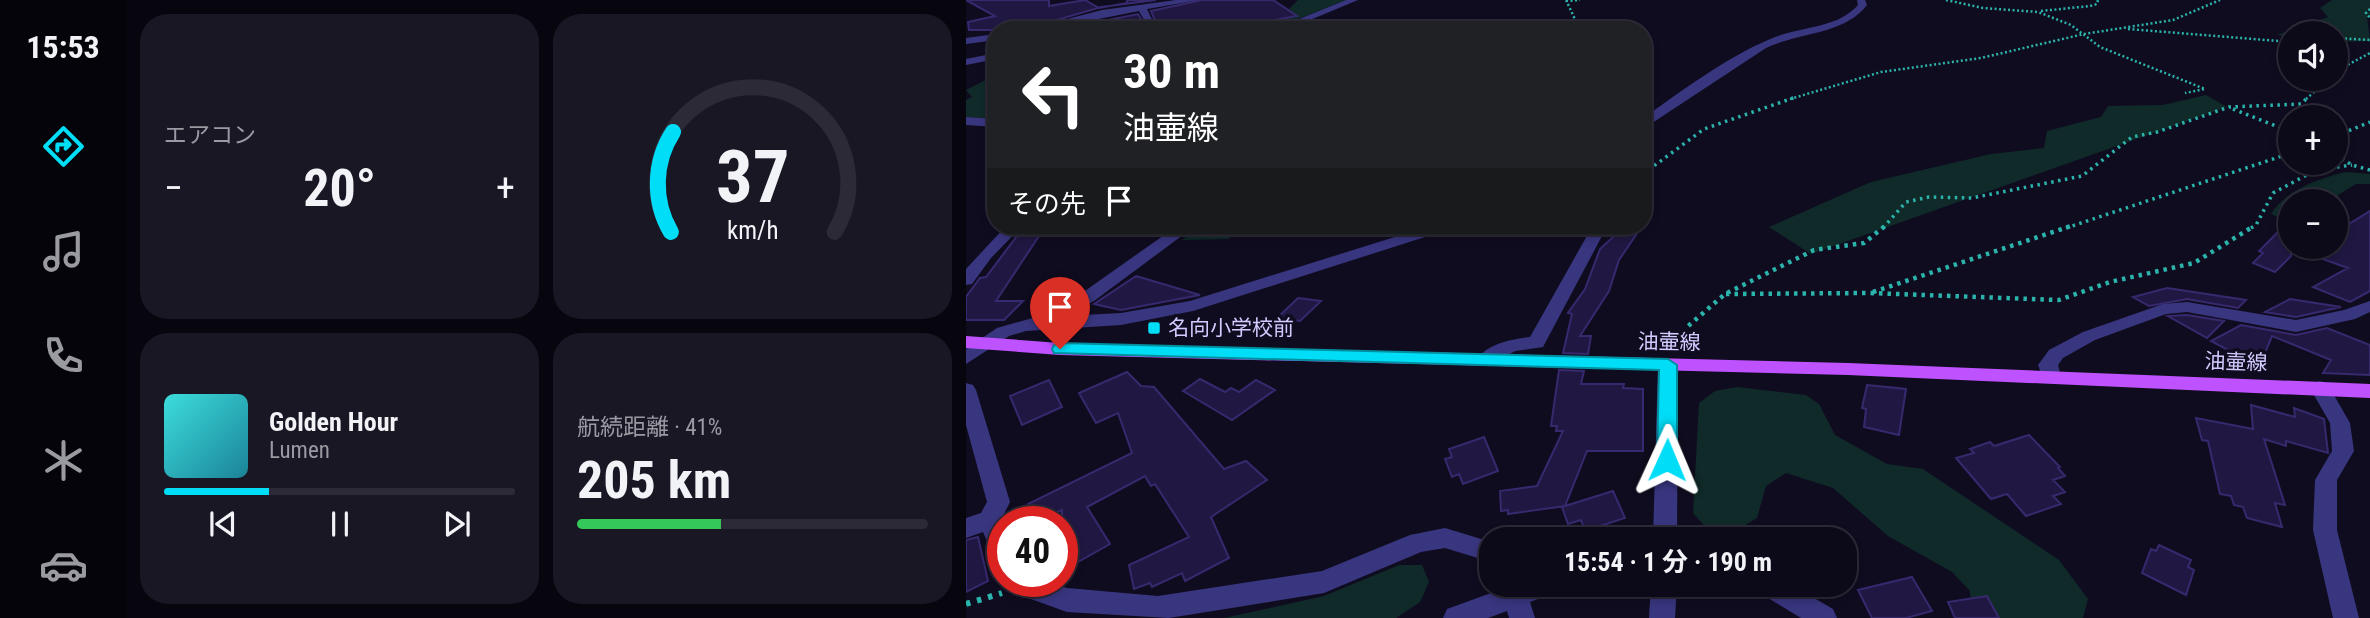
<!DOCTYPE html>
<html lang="ja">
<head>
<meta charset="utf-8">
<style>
  :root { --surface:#0c0918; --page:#1a1725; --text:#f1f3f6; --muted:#9a9aa2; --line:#2c2a37; --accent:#00ddf6 }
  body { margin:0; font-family:"Roboto Condensed","Noto Sans JP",sans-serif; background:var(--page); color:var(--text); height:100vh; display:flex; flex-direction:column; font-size:26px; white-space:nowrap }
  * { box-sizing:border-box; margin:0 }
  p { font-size:23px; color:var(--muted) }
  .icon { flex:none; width:38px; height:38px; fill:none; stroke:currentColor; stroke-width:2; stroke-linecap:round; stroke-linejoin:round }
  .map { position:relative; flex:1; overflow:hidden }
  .side { display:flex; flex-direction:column; gap:14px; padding:14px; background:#07050d; width:840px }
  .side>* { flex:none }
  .hud { position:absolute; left:21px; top:21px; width:665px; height:214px; border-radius:28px; box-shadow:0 4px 10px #0003,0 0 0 2px var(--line); background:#202124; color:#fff; overflow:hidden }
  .buttons { position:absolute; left:1312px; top:21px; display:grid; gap:14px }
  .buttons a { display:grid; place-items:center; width:70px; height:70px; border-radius:50%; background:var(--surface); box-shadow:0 4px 10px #0003,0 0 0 2px var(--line); font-size:35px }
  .speed { position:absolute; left:21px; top:506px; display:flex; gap:14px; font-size:35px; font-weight:700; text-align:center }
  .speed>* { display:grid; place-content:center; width:91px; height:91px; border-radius:50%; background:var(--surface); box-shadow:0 4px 10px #0003,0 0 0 2px var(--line); line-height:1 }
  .speed .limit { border:10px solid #d22; background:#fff; color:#111 }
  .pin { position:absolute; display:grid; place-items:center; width:60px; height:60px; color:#fff; margin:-72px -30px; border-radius:50% 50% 50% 0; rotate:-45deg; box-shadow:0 0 7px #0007 }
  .pin .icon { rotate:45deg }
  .me { position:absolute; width:77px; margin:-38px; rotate:1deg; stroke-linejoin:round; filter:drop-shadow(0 0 5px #0008) }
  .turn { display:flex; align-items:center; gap:24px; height:147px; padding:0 21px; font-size:32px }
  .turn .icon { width:91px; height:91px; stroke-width:2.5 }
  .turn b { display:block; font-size:49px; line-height:60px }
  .then { display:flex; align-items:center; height:66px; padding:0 21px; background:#0003; gap:14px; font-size:26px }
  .big { font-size:52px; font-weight:700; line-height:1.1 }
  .side .card { flex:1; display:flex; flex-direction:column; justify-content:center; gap:10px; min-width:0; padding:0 24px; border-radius:28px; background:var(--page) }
  .side .dial { align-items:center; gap:0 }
  .dial svg { height:182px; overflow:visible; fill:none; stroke:var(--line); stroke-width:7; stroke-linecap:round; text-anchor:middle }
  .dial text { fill:var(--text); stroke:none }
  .song { display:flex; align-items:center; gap:21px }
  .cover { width:84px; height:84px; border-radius:10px; background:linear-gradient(135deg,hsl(180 70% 55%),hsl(190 70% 35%)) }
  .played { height:7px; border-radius:4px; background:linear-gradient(90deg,var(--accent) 30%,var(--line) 30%) }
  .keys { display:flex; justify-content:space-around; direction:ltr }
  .heat { display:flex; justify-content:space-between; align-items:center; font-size:38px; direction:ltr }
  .charge { height:10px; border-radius:5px; background:linear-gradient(90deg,#34c759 41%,var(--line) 0) }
  .side .tiles { flex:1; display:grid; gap:14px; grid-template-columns:repeat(2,1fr) }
  .trip { position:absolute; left:513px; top:527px; width:378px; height:70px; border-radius:28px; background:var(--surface); box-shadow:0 4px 10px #0003,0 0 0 2px var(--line); font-weight:700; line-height:70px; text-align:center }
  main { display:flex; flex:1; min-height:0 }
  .dock { display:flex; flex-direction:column; width:126px; justify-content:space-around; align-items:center; background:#05040a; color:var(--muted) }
  .dock .icon { width:49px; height:49px }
  .dock .current { color:var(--accent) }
  .dock b { font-size:32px; color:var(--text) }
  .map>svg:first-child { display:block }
  .green { fill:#0f2a29 }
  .building { fill:#201842; stroke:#37296e; stroke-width:2 }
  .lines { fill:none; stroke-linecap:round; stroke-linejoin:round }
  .path-far3 { stroke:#2ab4ac; stroke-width:2.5; stroke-dasharray:2 2.5; stroke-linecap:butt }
  .path-far2 { stroke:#2ab4ac; stroke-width:3.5; stroke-dasharray:2.5 4.5; stroke-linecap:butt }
  .path-far1 { stroke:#2ab4ac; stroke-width:4.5; stroke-dasharray:3.5 5; stroke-linecap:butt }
  .path { stroke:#2ab4ac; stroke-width:6; stroke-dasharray:4.5 7; stroke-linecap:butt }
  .minor { fill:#393680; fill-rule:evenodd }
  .major { fill:#bf52ff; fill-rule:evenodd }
  .route { fill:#00ddf6; stroke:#0090a0; stroke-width:2 }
  .poi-dot { fill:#00ddf6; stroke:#100c20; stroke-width:2.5 }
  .labels { text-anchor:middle; stroke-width:7; stroke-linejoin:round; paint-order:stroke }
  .poi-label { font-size:21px; fill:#d1cbff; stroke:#100c20; text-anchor:start }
  .street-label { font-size:21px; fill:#d1cbff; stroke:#100c20 }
</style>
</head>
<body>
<main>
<nav class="dock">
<b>15:53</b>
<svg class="icon current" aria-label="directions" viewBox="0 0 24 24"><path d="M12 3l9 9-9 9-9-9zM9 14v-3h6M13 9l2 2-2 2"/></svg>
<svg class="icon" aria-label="music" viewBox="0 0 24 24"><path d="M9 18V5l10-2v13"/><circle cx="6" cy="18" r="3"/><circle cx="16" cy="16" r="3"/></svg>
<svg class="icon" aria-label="phone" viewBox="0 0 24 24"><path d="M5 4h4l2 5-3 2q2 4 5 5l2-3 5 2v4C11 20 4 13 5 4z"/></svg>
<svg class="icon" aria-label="climate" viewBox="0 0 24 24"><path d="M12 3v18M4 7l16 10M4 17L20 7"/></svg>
<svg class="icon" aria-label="car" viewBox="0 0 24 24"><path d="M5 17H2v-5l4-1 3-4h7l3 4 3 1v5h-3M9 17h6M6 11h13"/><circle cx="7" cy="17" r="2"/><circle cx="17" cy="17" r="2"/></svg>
</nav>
<section class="side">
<div class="tiles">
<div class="card"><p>エアコン</p>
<div class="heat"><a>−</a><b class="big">20°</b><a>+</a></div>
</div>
<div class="card dial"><svg viewBox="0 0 100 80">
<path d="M14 69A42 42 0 1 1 86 69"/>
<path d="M14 69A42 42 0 0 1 15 25" stroke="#00ddf6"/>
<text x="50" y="56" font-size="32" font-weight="700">37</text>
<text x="50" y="72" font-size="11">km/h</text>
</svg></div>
<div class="card">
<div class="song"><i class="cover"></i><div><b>Golden Hour</b><p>Lumen</p></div></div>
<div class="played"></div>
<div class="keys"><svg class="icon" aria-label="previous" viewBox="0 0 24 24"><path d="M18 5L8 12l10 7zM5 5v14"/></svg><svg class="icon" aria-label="pause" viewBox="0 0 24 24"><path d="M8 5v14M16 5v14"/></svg><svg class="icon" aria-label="next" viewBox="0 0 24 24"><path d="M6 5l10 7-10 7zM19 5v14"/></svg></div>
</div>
<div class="card"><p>航続距離 · 41%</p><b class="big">205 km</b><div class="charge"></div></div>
</div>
</section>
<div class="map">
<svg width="1404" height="618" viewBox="0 0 1404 618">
  <rect width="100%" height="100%" fill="#100c20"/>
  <path class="green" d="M332 0H380L304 30H254L315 17Z
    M1366 0H1404V16L1401 17 1404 41 1370 42V33H1325V38L1311 35 1362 17 1354 8Z
    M30 75V119L0 117V100L6 97 0 90Z
    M1240 95 1261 107 845 254 803 227 905 182 1025 154 1078 148 1081 131 1135 117 1142 106 1197 105Z
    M1380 172 1404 174V184H1390L1372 195 1377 209 1370 216V201H1325V222L1305 214C1320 190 1353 178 1380 172Z
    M235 226H285L262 239 216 240Z
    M771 387 840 395 853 404 869 435 921 464 957 469 1093 560 1122 599 1117 618H1005L1004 591 986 572 922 536 867 488 820 473 800 486 791 518 765 534 745 533 727 513 733 403 749 391Z
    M433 565H456L463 582 454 602 430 618H258L358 596Z"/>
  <path class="building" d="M0 0H83V6L119 0 133 8 161 3V0H190L135 7 57 30H3L2 22 29 16Z
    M236 0H307L331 16 252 30H193L185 11Z
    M172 14 179 26 175 30H92Z
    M1404 211V291L1384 302 1347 287 1382 268 1337 252 1346 247H1370V232Z
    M1325 219V256L1309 272 1287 263 1297 253 1293 251Z
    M659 226H676L653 260 643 291 614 336H625L622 354 597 353 606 314 602 313 619 289 634 249Z
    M75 233 30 301H57L38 320H0V297L14 278 20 277 51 236Z
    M170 276 234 295 155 310 128 304Z
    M1201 288 1280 300 1272 308 1221 299 1183 306 1167 297Z
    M332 298 355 301 334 321 312 317Z
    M1324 299 1375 307 1330 317 1299 312Z
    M1221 315 1258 321 1241 338 1202 316Z
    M1275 325 1330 335 1361 328 1404 345V375L1357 373 1365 360 1306 336 1297 358 1278 351 1273 356 1245 341Z
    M593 370 618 371 615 384H658L657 388 677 389V451H621L599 506 542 514V510L535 511 534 491 571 486 597 431H590L591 426H585Z
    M161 372 175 386 188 387 258 469 280 461 301 480 245 517 263 558 219 581 216 573 186 587 184 583 168 589 163 565 223 537 189 484 185 486 179 476 121 507 144 544 96 571V510L67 522 62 504 166 453 152 413 130 423 113 393Z
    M234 379 259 392 265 388 273 392 290 380 309 390 266 420 217 391Z
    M83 380 96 407 56 425 44 396Z
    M901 385 940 389 933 435 898 427 900 409 896 408Z
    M1285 405 1329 417 1328 408 1358 419 1362 453 1320 441V446L1298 439 1319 505 1309 503 1316 527 1281 518 1277 507 1268 505 1265 496 1254 494 1242 441 1236 440 1230 418 1287 429Z
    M1063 435 1094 467 1092 468 1099 476 1087 480 1099 492 1087 496 1095 504 1060 516 1041 494 1025 499 990 458 1008 453 1004 449 1024 442 1028 446Z
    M518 437 532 471 497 484 493 474 486 477 479 459 486 457 483 449Z
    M647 491 659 518 619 531 615 520 602 524 596 507Z
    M12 537 22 581 0 592V540Z
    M1193 545 1225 560 1222 567 1228 570 1220 595 1176 573 1185 549 1190 551Z
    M946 577 966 611 940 618H906L892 590Z
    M1021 596 1033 618H989L982 602Z"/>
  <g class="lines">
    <path class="path-far3" d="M600 0 614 30
      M980 0 1017 8 1072 12 1105 25 1134 47 1239 89 1219 93
      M600 1 614 0
      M1404 9 1400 13 1404 18
      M1075 11 1124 6 1131 4 1132 0
      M1162 29 1325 42
      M1370 38 1404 40
      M1370 71 1404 53
      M824 99 915 72 1015 58 1118 34 1207 20 1254 0
      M1340 99 1355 86 1357 79"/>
    <path class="path-far2" d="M1267 109 1325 132
      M1370 136 1404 122
      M1370 155 1386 165 1404 170
      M677 174 738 129 830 97
      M917 228 940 202 963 197 1006 198 1116 176 1166 137 1191 132 1263 107 1335 104 1342 97
      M1100 228 1325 153
      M1285 228 1290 225 1307 193 1350 170 1386 165"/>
    <path class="path-far1" d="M907 292 1105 226
      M760 294 903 293 1093 300 1144 282 1228 263 1288 226
      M710 348 721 327 759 294 848 250 898 243 919 226"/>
    <path class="path" d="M0 604 36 593"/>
    <path class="minor" d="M210 0H233L181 9 191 30H178L182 27 173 11 77 30H59L136 10Z
      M380 0H392L320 30H306Z
      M891 0H899L901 5C878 35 833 32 800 48L677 129V118L690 109C724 85 764 56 802 40 831 26 870 30 892 5Z
      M30 34V40L0 44V38Z
      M30 53V59L0 65V59Z
      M0 117 30 119V127L0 125Z
      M40 226H56L25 258 6 284 0 285V269Z
      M211 226H229L128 301 98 316 155 313 224 301 464 226H487L484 229 227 311 155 325 60 331 43 336 0 364V349L31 328 70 317 116 293Z
      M630 226H647L636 236 577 347 549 351 526 364H512L510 360C521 344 545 339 564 337L622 234Z
      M1404 301V312L1389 319 1330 332 1221 312 1200 314 1129 340 1097 358 1092 365 1095 376 1092 381H1078L1072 365 1083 350 1117 332 1197 304 1221 302 1330 320 1378 310Z
      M702 359 709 360 712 365 711 539H687L692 365 695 360Z
      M1354 381 1361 383 1384 423 1388 451 1371 480V530L1393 618H1367L1347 530 1349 480 1366 451 1364 423 1344 388 1347 383Z
      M0 383 7 385 10 390 44 502 35 520 37 560 28 557 17 532 0 538V518L15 513 21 502 0 425Z
      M479 528 525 542V562L479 548 455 552 358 593 203 618 101 612 51 594 42 581H79L101 588 192 596 356 571 444 535Z
      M550 584H594L591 592 564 602 569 618H543L541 611 522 618H477L481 609Z
      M685 584H711L709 618H683Z
      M789 584H824L867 609 871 618H835L792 592Z"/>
    <path class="major" d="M0 336 94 343 882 363 1404 384V398L882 375 94 355 0 348Z"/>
  </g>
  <path class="route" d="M94 343 702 359 711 365V460L708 466H694L691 460 693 370 88 353 86 349 88 345Z"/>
  <rect class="poi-dot" x="181" y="321" width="14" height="14" rx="3.5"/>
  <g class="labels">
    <g class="poi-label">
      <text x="202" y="335">名向小学校前</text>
    </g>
    <g class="street-label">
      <text transform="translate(703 342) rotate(1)" y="7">油壷線</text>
      <text transform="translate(1270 362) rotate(2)" y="7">油壷線</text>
    </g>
  </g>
</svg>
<div class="buttons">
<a><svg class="icon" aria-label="sound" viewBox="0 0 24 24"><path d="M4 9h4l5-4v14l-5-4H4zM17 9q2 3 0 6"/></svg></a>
<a>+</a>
<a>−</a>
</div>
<div class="speed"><div class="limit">40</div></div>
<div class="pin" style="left:94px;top:349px;background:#d93025"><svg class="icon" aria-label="arrive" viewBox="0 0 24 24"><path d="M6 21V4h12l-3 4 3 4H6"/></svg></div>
<svg class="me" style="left:701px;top:460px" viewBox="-20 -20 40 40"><path d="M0-17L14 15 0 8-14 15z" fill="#00ddf6" stroke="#fff" stroke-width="4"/></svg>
<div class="trip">15:54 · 1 分 · 190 m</div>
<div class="hud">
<div class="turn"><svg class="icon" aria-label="left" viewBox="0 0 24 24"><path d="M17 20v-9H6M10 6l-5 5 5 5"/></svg><div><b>30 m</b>油壷線</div></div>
<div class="then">その先<svg class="icon" aria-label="arrive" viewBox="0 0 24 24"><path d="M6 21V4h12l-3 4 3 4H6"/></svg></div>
</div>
</div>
</main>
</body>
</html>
